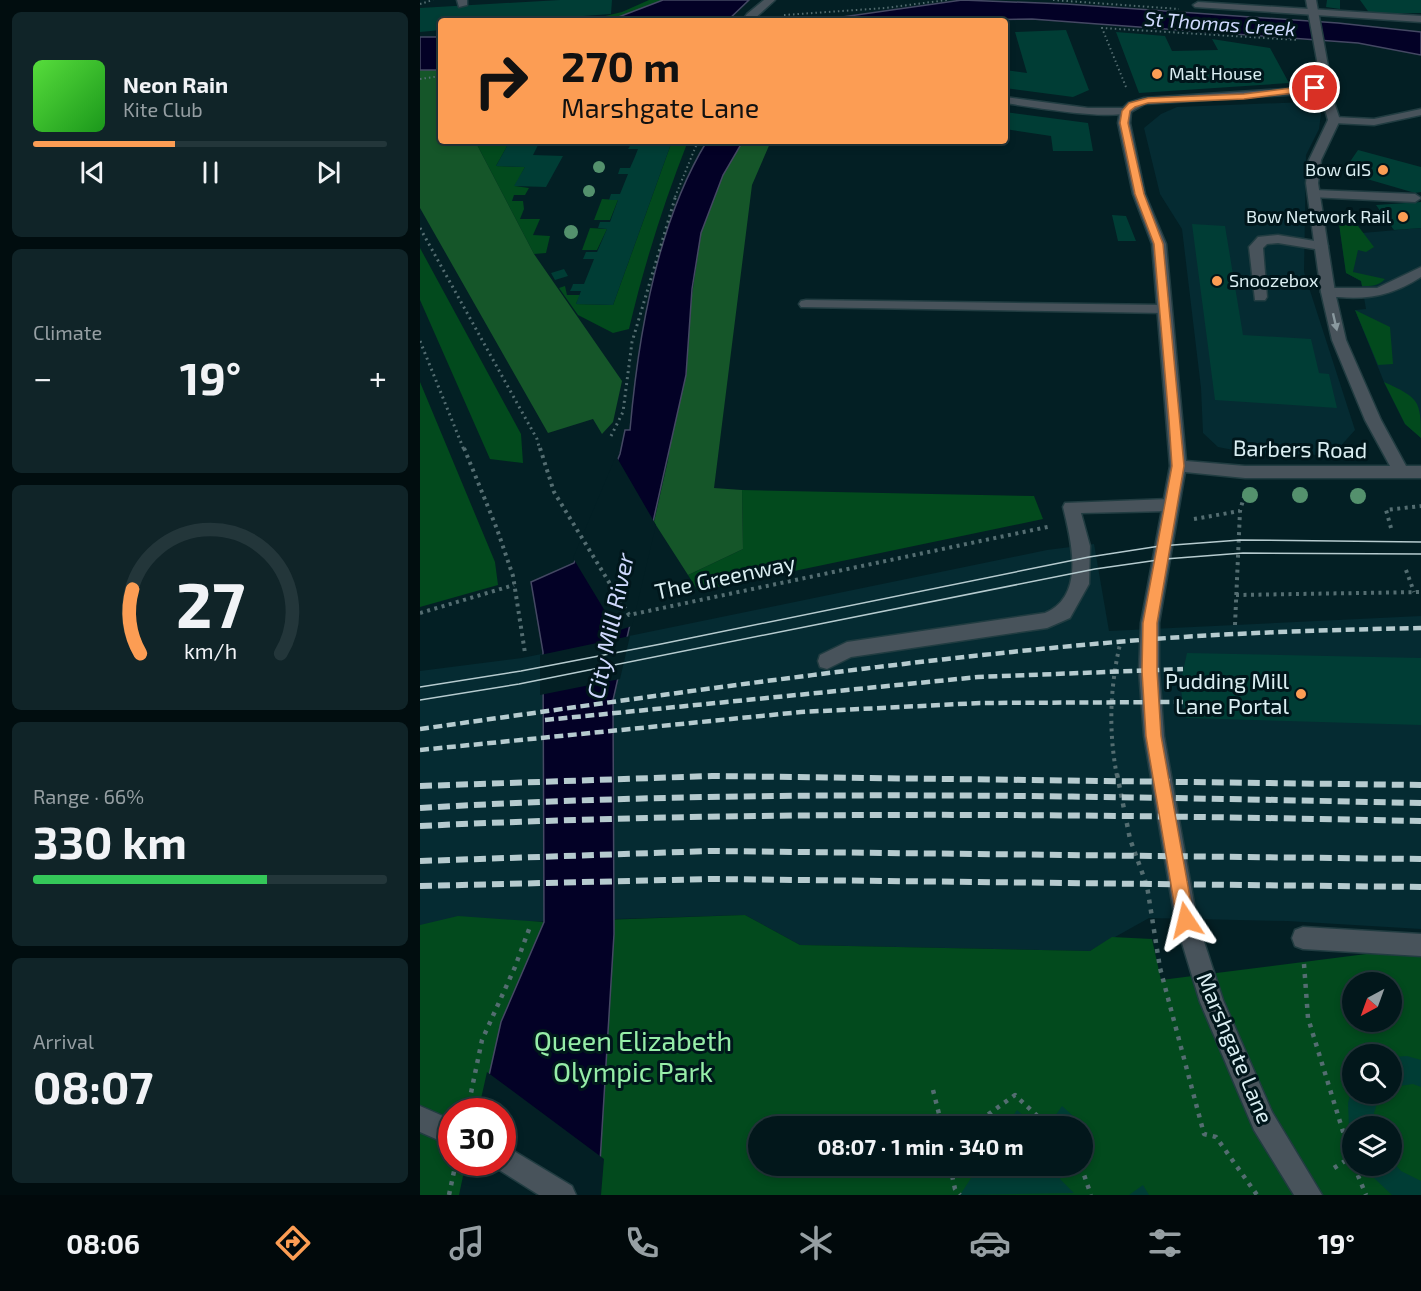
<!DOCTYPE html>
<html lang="en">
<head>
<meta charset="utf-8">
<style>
  :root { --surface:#02171b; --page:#102428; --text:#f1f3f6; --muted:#969fa3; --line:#23363a; --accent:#fc9d54 }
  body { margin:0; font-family:"Exo 2",sans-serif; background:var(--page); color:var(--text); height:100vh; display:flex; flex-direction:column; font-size:22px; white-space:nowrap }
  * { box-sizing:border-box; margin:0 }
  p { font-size:20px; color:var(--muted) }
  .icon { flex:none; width:33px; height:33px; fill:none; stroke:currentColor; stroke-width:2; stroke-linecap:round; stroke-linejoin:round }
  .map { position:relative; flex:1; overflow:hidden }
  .sheet { display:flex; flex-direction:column; gap:12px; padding:12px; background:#010d0f; width:420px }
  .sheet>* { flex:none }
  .banner { position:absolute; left:18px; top:18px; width:570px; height:126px; border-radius:6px; box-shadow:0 3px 9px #0003,0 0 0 2px var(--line); background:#fc9d54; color:#111; overflow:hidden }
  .needle { width:39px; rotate:221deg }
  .tools { position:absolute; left:922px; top:972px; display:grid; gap:12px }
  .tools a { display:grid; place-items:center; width:60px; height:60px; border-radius:50%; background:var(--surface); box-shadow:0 3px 9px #0003,0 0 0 2px var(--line); font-size:30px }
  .speed { position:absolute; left:18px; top:1098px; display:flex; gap:12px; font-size:30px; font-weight:700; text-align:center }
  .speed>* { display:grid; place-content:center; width:78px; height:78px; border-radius:50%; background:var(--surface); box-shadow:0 3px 9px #0003,0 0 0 2px var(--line); line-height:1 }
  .speed .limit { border:9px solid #d22; background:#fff; color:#111 }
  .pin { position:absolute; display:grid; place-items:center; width:51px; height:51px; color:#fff; margin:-26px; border:3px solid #fff; border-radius:50%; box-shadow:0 2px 6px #0007 }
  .me { position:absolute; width:66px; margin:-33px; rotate:350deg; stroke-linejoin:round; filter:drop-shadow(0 0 4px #0008) }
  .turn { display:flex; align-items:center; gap:21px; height:126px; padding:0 24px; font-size:27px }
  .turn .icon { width:78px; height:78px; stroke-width:2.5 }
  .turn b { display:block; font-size:42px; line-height:51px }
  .big { font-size:45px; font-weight:700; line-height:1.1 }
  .sheet .card { flex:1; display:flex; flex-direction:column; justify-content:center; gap:9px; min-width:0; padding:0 21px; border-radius:9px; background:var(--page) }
  .sheet .dial { align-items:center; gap:0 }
  .dial svg { height:156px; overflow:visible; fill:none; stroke:var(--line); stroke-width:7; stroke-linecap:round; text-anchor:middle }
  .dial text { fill:var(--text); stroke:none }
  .song { display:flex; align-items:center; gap:18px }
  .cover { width:72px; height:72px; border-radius:9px; background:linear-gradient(135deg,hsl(110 70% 55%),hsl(120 70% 35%)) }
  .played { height:6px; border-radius:3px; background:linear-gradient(90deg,var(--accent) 40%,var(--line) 40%) }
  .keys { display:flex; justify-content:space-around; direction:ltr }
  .heat { display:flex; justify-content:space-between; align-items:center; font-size:33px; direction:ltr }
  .charge { height:9px; border-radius:4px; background:linear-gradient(90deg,#34c759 66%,var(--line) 0) }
  .trip { position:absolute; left:328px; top:1116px; width:345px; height:60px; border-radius:30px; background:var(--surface); box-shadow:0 3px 9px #0003,0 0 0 2px var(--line); font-weight:700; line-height:60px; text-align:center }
  .dock { display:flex; height:96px; justify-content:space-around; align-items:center; background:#01090b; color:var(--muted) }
  .dock .icon { width:42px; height:42px }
  .dock .active { color:var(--accent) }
  .dock b { font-size:27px; color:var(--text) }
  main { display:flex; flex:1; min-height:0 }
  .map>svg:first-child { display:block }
  .built { fill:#052b32 }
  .green { fill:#024a1d; fill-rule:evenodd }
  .forest { fill:#155629 }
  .water { fill:#030126; stroke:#444863; stroke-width:1.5 }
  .pier { fill:#031f24 }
  .building { fill:#003d35 }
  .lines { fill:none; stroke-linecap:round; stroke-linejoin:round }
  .lane-casing { stroke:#213c41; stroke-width:3 }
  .street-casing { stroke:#213c41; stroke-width:3 }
  .path-far3 { stroke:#546d71; stroke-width:2; stroke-dasharray:1.5 3; stroke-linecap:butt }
  .path-far2 { stroke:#546d71; stroke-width:3; stroke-dasharray:2 4; stroke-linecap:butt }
  .path-far1 { stroke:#546d71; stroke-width:4; stroke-dasharray:3 4.5; stroke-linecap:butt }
  .path { stroke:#546d71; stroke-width:4.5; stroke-dasharray:4 6; stroke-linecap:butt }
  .lane { fill:#48535b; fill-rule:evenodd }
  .street { fill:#48535b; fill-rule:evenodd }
  .tram { stroke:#b6cbcf; stroke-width:1.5 }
  .rail-far1 { stroke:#b6cbcf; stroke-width:4.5; stroke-dasharray:9 4.5; stroke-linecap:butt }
  .rail { stroke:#b6cbcf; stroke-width:6; stroke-dasharray:12 6; stroke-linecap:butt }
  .tree { fill:#54916d }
  .oneway { fill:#8a999f }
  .route { fill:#fc9d54; stroke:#a46637; stroke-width:1.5 }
  .poi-dot { fill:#fc9d54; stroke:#00161b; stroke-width:2 }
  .labels { text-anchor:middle; stroke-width:6; stroke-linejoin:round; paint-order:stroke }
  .far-poi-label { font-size:18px; fill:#daeef2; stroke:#00161b; text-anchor:start }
  .far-water-label { font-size:20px; font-style:italic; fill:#cfd9fd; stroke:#00161b }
  .street-label { font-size:22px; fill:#daeef2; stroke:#00161b }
  .poi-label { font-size:22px; fill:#daeef2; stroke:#00161b; text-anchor:end }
  .water-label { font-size:24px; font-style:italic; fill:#cfd9fd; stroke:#00161b }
  .near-park-label { font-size:27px; fill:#96eea8; stroke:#00161b }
</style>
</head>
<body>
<main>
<section class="sheet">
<div class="card">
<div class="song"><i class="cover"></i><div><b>Neon Rain</b><p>Kite Club</p></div></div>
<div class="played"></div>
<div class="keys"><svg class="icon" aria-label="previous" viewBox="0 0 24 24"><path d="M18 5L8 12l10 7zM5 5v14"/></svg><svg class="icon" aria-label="pause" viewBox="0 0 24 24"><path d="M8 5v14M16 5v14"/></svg><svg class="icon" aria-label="next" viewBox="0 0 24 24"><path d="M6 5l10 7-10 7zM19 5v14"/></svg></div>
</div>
<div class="card"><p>Climate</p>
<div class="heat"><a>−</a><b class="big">19°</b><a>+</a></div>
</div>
<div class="card dial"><svg viewBox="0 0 100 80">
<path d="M14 69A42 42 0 1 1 86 69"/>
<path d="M14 69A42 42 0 0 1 10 36" stroke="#fc9d54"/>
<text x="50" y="56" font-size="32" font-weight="700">27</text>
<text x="50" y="72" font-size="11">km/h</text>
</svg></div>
<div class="card"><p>Range · 66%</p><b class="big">330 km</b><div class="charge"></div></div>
<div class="card"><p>Arrival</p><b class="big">08:07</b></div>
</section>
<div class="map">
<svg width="1001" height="1195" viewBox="0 0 1001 1195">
  <rect width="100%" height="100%" fill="#031f24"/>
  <path class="built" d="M887 102 895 103 901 114 899 129 886 155 884 272 935 430 917 450 897 455 829 453 798 447 783 433 781 388 762 229 740 194 724 128 741 114 757 107Z
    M919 224 938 226 942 233 1001 228V438L985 424 964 382 935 310 946 309 942 286 941 281 926 273Z
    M674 544 689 631 1001 616V929L867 921 729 918 670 951 380 945 325 915 99 922 0 1005V671L102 658 627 550Z"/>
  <path class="green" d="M229 0H243L198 19 164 21 202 12Z
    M55 141H90L76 166 105 167 95 186 109 188 105 195H94L92 201H103L104 209 100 219H120L113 235 130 236 126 253 114 254Z
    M252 141H268C244 202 224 265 209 329L193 333 158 315 139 288 145 286 147 295H160L156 304 193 305Z
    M182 199 198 200 190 220H174Z
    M919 224 938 226 954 247 946 252 938 250 933 272 965 279C959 286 951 286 942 286L941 281 926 273Z
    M170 228 187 229 177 250H162Z
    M0 248 101 434 103 463 70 459 0 300Z
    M935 310 970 327 973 364 958 365Z
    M0 382 75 562 78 585 0 607Z
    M964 382C999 398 1001 400 1001 438L985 424Z
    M322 490 614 496 623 519 278 591 268 575 323 549Z
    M325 915 380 945 670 951 692 937 732 939 741 980 1001 947V1195H0V925L38 916 124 922ZM933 982H972V1022H933ZM933 1054H972V1094H933ZM32 1112H82V1162H32ZM339 1126H663V1166H339ZM933 1126H972V1166H933Z"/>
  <path class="forest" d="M0 70H21V141H55L114 254 202 381 193 422 182 434 173 419 128 433 0 208Z
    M323 141H351L332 185 294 488 322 490 323 549 268 575 234 522 248 460 281 233 303 175Z"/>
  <path class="water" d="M243 0H329L307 21H188Z
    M542 0 646 4 918 23 1001 32V55L938 43 678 24 612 19 474 21 472 18 451 21H394Z
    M0 37H21V70H0Z
    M287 141H323L303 175 281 233 272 289 266 375 193 700 194 934 178 1195H42L82 1162V1112L61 1111 81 1022 124 922 123 652 111 582 154 563 200 454 205 430H210C218 337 238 221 287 141Z"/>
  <path class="pier" d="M196 456 236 525 212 626 197 631 153 558Z
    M210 636 200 679 120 695V655Z
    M67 1072 184 1159 181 1195H39L46 1162H82V1112H58Z"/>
  <path class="building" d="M140 0H192L191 14 95 21H21V30L0 32V8Z
    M907 0H920V9L906 7Z
    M940 0H1001V13L950 14Z
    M646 30 669 90 653 97 585 88V70L607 73 595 32Z
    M696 32 745 36 752 51 798 50 792 39 850 48 869 83 719 93Z
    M585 112 668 123 673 151H633L631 136 585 129Z
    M90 141H120L113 155 143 156 126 187 94 186 105 167 76 166Z
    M221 141H252L193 305 156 304 161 291H150L152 287 153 284H164L174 259H163L166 252H177L187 229 178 228 180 222H190L198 200H189L191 194H200L208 174H198L200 168H210L214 159 218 149H208L211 144H220Z
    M938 150 1001 167V192L995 193 923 172Z
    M1001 202V228L974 230 956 205Z
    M692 215 706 216 716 241H698Z
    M772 224 805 226 823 335 891 339 899 373 909 374 917 408 795 400Z
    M144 269 148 276 135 280 131 273Z
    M767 653 1001 658V725L766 718 760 685Z
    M987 1056 1001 1060V1087L993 1084 972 1087V1057Z
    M932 1088 933 1094H963L958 1100 954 1113 955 1126H933V1138L929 1128 928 1103Z
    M642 1106 672 1133 663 1147V1126H641L633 1119Z
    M597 1110 610 1122 615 1126H586Z
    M972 1161 981 1171 1001 1181V1195H972L954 1178 945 1166H972Z
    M559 1166H648L640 1179 654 1193 540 1195Z
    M723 1185 729 1195H709Z"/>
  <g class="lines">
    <defs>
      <path id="lane" d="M37 0H47V5L39 7Z
        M778 2 1001 16V22L775 7 773 5Z
        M585 97 668 108H706L712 111C697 122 607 106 585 103Z
        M1001 109V115L954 125 914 123 908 120 914 117 954 119Z
        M894 190 995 194 1001 198 995 202 890 197 888 194Z
        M858 235 901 242 908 246 901 250 858 243 847 244 843 248 847 297 845 300H835L829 247 838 237Z
        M1001 267V277C975 294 950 300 919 297 912 297 906 297 901 292L908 288H957Z
        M386 300 744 305 751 309 744 313 381 307 379 304 381 301Z
        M749 499 755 501 757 505 755 509 749 511 661 513 670 546 669 584 650 618 627 628 431 657 407 669 400 667 398 661 400 655 427 642 625 613C666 596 651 540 643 507L645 503Z
        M883 927 1001 934V956L883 949 875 946 872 938 875 930Z"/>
      <path id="street" d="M344 0H355L332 21H322L327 14Z
        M886 0H896L910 77 903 86 911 93 920 120 901 160 898 183 915 292 926 340 961 420 986 466H1001V478H825L765 472 739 623V671L744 736 777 920 803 1000 852 1112 902 1195H874L834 1130 780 1002 755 920 724 736 719 671 721 623 750 466 732 244 713 194 698 123 700 111 708 103 724 98 881 88 893 85 900 77ZM895 91 901 95 908 120 889 160 886 183 901 292 912 340 945 420 970 466H825L766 461 746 244 725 194 710 123 711 112 725 104 881 94Z
        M0 1106 32 1120V1146L0 1132Z
        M82 1144 152 1186 156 1195H119L73 1166 71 1162H82Z"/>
    </defs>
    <use href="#lane" class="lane-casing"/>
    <use href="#street" class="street-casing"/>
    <path class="path-far3" d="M633 0 759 9
      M0 4 13 0
      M364 15 465 8 527 0
      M0 79 21 76
      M706 87 682 28 878 40
      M255 197 278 141"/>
    <path class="path-far2" d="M0 228 117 439 120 450
      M0 341 44 450
      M191 436 203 412 212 342 256 195"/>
    <path class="path-far1" d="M44 448 77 529 93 576 105 653
      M120 448 134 492 209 615 632 526
      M774 519 820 511
      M971 528 966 510 1001 506
      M986 570 994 592
      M816 595 1001 592
      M0 613 94 585
      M815 625 820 511 825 493
      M697 776C688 730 690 685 701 640"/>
    <path class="path" d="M697 774 710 839 727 886 740 968 784 1134 796 1137 837 1195
      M884 964 888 1018 933 1164
      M513 1090 522 1126
      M47 1112 62 1040 95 967 111 924
      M552 1126 595 1095 628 1126
      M530 1166 535 1189 540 1195
      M661 1166 671 1195
      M934 1166 946 1195
      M914 1168 931 1157
      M29 1195 36 1162"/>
    <use href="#lane" class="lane"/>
    <use href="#street" class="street"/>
    <path class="tram" d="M0 687 101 671 241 644 669 557 740 546 820 540 1001 542
      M0 700 99 684 675 569 745 559 823 553 1001 554"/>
    <path class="rail-far1" d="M125 720 558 677 763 669
      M0 729C235 696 471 661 708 641 805 633 903 630 1001 628
      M0 750 381 712 560 703 763 702"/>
    <path class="rail" d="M0 786 292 776 1001 785
      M0 808C334 788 667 796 1001 803
      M0 826C334 810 667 814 1001 821
      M0 861 291 851 1001 859
      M0 886 291 879 1001 887"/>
  </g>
  <g class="tree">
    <circle cx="179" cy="167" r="6"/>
    <circle cx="169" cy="191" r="6"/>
    <circle cx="151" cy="232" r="7"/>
    <circle cx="830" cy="495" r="8"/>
    <circle cx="880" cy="495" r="8"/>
    <circle cx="938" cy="496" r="8"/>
  </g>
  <defs><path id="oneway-solid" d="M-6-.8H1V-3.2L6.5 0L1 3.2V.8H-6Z" transform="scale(1.5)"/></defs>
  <use class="oneway" href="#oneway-solid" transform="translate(915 322) rotate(77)"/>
  <path class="route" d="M895 85 898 86V90L824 99 728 103 715 107 710 111 708 123 724 194 743 244 764 466 737 623V671L741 736 774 920 772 926 766 929 760 926 757 920 726 736 722 671 723 623 752 466 749 420 734 244 715 194 700 123 702 111 709 103 728 98 824 94Z"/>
  <g class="poi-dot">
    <circle cx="737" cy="74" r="6"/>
    <circle cx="963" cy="170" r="6"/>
    <circle cx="983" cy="217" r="6"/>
    <circle cx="797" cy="281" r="6"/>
    <circle cx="881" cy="694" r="6"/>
  </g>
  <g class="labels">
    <g class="far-poi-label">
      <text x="749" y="80">Malt House</text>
      <text x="951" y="176" text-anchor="end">Bow GIS</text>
      <text x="971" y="223" text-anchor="end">Bow Network Rail</text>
      <text x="809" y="287">Snoozebox</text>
    </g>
    <g class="far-water-label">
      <text transform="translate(800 24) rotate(4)" y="7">St Thomas Creek</text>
    </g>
    <g class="street-label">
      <text transform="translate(880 449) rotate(1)" y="8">Barbers Road</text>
      <text transform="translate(305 577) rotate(-12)" y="8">The Greenway</text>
      <text transform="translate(815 1048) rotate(67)" y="8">Marshgate Lane</text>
    </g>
    <g class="poi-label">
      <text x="869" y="689">Pudding Mill<tspan x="869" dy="25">Lane Portal</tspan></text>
    </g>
    <g class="water-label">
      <text transform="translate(191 626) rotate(-78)" y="8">City Mill River</text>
    </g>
    <g class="near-park-label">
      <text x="213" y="1051">Queen Elizabeth<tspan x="213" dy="31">Olympic Park</tspan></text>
    </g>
  </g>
</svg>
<div class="tools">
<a><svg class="needle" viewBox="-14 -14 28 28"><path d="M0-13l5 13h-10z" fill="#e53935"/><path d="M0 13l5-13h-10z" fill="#969fa3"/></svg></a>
<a><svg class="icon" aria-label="search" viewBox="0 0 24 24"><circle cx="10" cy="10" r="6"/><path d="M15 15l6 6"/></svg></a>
<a><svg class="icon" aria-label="layers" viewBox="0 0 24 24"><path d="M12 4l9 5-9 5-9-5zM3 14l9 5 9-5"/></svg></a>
</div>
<div class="speed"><div class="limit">30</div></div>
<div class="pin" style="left:895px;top:88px;background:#d93025"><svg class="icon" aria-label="arrive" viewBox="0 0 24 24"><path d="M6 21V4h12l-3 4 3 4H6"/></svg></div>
<svg class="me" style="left:766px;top:920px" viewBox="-20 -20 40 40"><path d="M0-17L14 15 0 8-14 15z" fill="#fc9d54" stroke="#fff" stroke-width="4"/></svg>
<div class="trip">08:07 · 1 min · 340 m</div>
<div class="banner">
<div class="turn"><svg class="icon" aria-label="right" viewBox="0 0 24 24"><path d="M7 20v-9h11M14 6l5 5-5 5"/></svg><div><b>270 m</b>Marshgate Lane</div></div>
</div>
</div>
</main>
<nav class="dock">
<b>08:06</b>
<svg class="icon active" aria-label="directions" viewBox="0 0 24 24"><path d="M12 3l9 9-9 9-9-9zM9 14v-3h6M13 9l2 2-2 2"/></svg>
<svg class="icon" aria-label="music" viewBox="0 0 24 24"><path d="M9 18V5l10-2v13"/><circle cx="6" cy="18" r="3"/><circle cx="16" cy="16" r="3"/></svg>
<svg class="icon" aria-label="phone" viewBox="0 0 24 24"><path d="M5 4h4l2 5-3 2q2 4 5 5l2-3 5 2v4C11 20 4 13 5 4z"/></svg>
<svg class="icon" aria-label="climate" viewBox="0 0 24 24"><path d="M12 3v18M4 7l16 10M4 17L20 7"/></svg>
<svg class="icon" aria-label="car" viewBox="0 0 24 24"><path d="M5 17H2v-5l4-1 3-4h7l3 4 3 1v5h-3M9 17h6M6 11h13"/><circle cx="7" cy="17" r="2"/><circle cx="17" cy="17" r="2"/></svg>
<svg class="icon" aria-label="filters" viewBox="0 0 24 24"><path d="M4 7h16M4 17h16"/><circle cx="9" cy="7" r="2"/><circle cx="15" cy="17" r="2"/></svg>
<b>19°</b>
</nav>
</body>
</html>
